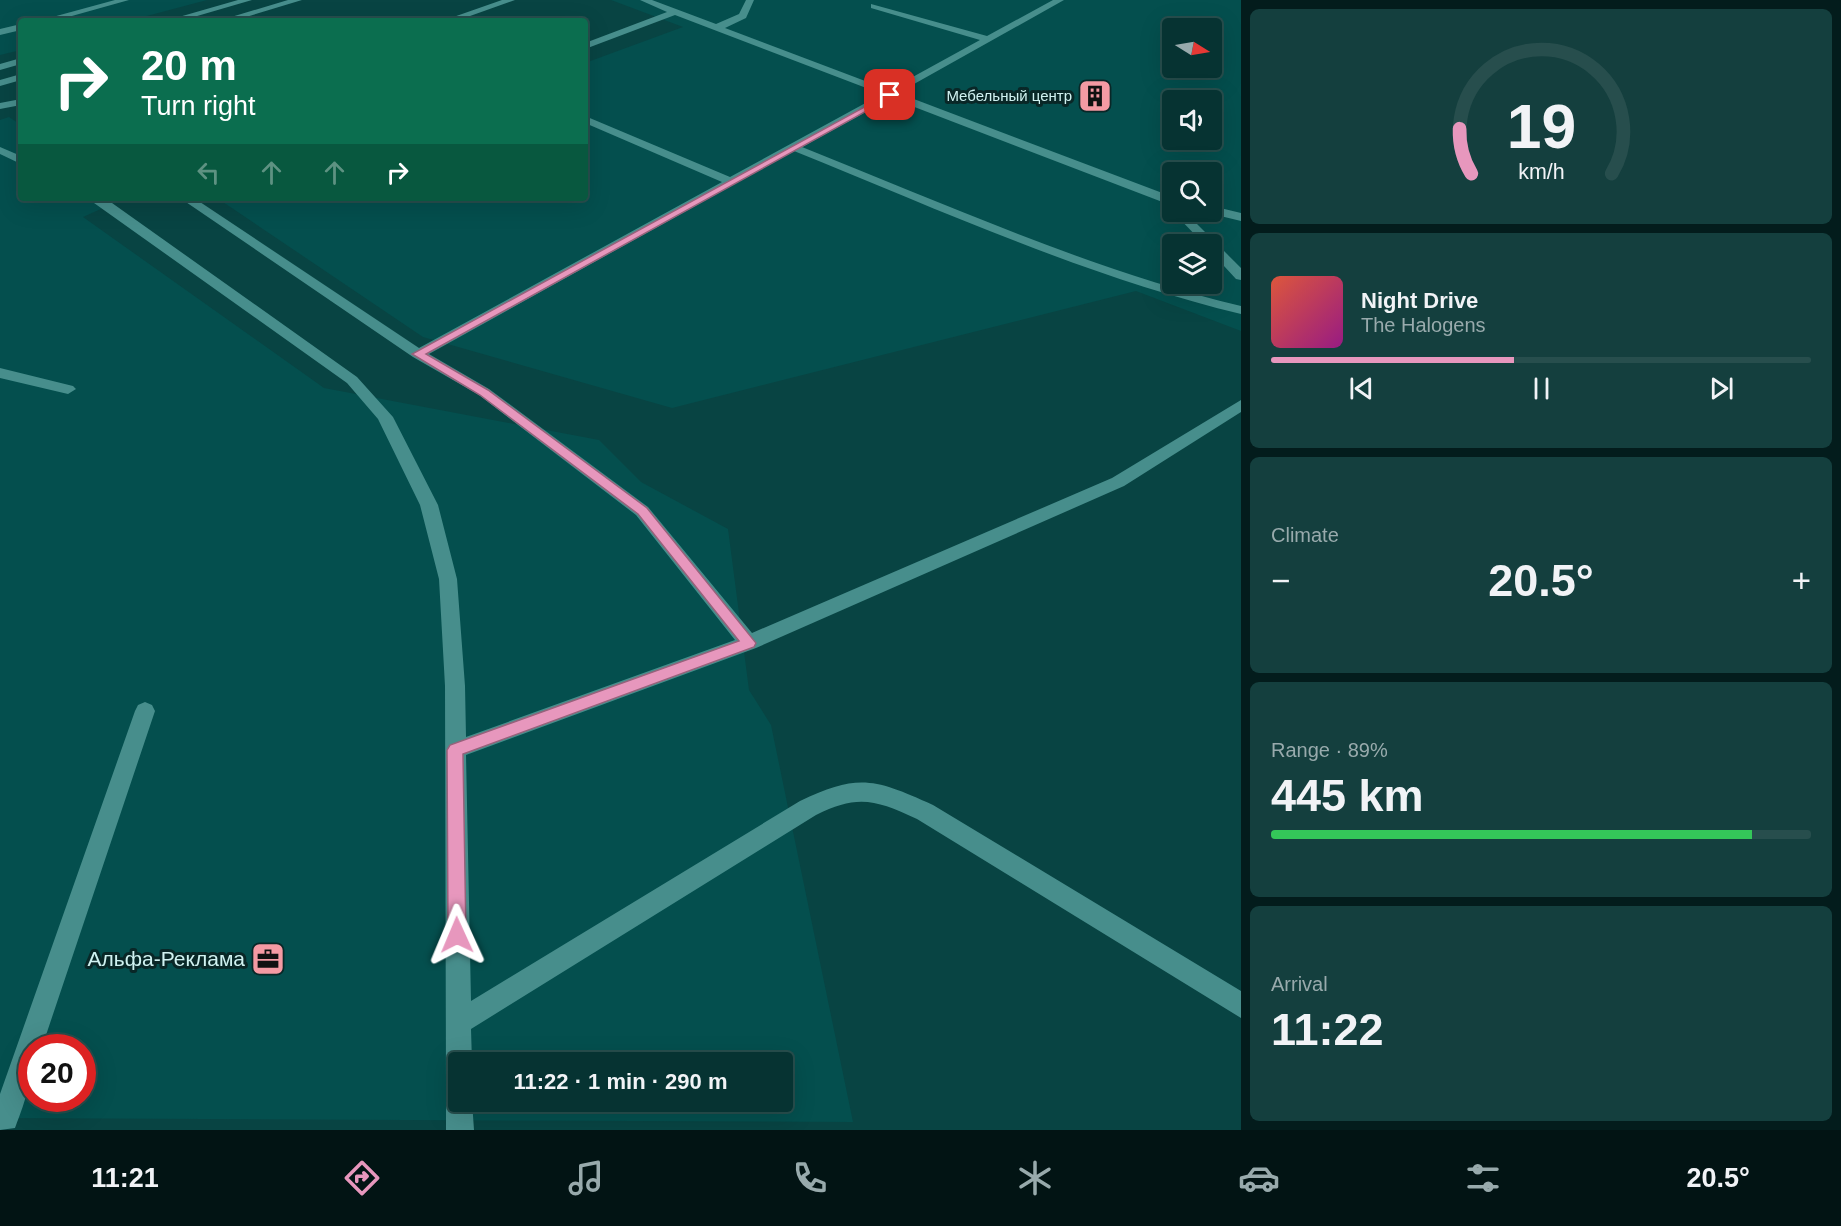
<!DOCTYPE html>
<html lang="en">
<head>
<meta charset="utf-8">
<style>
  :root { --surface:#063332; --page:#143f3e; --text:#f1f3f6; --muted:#98aaac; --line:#274e4d; --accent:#e797bd }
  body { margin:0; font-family:Arial,sans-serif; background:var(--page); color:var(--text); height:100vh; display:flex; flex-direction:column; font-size:22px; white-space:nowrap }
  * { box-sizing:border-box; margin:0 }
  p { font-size:20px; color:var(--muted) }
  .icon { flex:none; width:33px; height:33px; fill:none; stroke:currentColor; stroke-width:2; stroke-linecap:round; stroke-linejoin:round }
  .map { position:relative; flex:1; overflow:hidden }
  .sheet { display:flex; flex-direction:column; gap:9px; padding:9px; background:#031c1c; width:600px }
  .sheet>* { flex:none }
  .guide { position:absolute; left:18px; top:18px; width:570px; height:183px; border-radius:6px; box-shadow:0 6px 24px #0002,0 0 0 2px var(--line); background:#0b6e4f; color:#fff; overflow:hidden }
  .needle { width:39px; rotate:101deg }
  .tools { position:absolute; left:1162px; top:18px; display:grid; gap:12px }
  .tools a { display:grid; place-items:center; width:60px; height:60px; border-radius:6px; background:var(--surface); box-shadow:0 6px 24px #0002,0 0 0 2px var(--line); font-size:30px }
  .speed { position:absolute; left:18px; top:1034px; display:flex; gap:12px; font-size:30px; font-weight:700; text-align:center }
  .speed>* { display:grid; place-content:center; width:78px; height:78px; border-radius:50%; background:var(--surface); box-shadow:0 6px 24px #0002,0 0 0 2px var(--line); line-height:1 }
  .speed .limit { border:9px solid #d22; background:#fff; color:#111 }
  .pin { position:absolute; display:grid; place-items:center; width:51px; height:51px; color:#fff; margin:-26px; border-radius:12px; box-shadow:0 3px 9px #0006 }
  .me { position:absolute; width:66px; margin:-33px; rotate:359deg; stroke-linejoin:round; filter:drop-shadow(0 0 4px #0008) }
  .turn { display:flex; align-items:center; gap:21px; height:126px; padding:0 24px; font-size:27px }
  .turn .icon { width:78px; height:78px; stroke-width:2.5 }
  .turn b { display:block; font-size:42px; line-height:51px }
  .lanes { display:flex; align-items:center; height:57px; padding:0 24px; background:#0003; justify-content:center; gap:30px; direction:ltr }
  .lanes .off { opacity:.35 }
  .big { font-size:45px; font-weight:700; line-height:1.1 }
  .sheet .tile { flex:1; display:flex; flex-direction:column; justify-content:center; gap:9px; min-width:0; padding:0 21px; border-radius:9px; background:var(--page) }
  .sheet .dial { align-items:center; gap:0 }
  .dial svg { height:156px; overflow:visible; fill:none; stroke:var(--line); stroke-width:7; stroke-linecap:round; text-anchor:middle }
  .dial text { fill:var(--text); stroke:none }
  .song { display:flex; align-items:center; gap:18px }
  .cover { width:72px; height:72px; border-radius:9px; background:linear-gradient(135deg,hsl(10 70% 55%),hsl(310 70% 35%)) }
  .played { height:6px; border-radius:3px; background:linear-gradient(90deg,var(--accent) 45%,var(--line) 45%) }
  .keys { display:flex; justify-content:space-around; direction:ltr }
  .heat { display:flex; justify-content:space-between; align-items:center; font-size:33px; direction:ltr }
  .charge { height:9px; border-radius:4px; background:linear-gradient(90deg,#34c759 89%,var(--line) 0) }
  .trip { position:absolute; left:448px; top:1052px; width:345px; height:60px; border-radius:6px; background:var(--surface); box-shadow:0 6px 24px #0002,0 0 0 2px var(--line); font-weight:700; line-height:60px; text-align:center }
  .tabs { display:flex; height:96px; justify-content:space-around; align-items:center; background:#021414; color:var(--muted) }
  .tabs .icon { width:42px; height:42px }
  .tabs .active { color:var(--accent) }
  .tabs b { font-size:27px; color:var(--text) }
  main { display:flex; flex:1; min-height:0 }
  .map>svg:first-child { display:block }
  .built { fill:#044f4e; fill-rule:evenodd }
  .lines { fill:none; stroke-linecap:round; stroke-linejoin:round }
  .minor { fill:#478e8c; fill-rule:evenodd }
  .route { fill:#e797bd; stroke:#96627b; stroke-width:1.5 }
  .labels { text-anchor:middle; stroke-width:6; stroke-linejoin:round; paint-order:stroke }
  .far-poi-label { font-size:15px; fill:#d0f2f1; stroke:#092727; text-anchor:end }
  .near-poi-label { font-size:21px; fill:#d0f2f1; stroke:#092727; text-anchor:end }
</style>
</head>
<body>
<main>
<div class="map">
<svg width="1241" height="1130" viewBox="0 0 1241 1130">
  <rect width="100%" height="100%" fill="#084443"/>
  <path class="built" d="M0 0H207L128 21H21V50L0 55Z
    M611 0H1241V331L1136 291 672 408 423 337 217 198H585V63L683 27ZM1173 28H1212V68H1173ZM1173 100H1212V140H1173ZM1173 172H1212V212H1173ZM1173 244H1212V284H1173Z
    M9 117 21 125V198H125L83 217 324 388 599 440 641 482 728 529 749 690 771 725 853 1122 0 1118V120ZM32 1047H82V1098H32ZM459 1062H783V1101H459Z"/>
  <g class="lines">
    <path class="minor" d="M115 0H129L54 21H38Z
      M238 0H252L180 21H165Z
      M288 0H302L233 21H218Z
      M502 0H515L456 21H442Z
      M640 0H652L716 24 739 14 746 0H754L746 18 725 28 889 90 980 40 871 8V4L987 36 1053 0H1064L898 93 1173 197V209L1165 203 891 98 802 147C946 204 1090 270 1241 306V314C1087 277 940 210 794 151L429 354 489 389 648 507 752 633 1112 478 1241 400V412L1124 486 756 648 466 755 471 1001 800 801C859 773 875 779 933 805L1241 991V1018L917 819C876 800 858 794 816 815L471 1029 472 1062H459V1101H472L474 1130H446V1101L449 1094 446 1087 445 686 439 579 420 505 378 419 347 383 87 198H102L112 203 357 377 393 417 438 505 457 579 465 686 466 737 735 640 636 515 479 395 413 357 180 198H194L419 348 722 182 585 123V116L730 177 882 94 675 15 585 49V43L667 12Z
      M21 24V30L0 35V29Z
      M21 58V64L0 70V64Z
      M21 74V80L0 86V80Z
      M21 99V105L0 109V103Z
      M0 147 21 156V164L0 154Z
      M1212 206 1241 213V221L1208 213 1212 212Z
      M1173 212H1185L1241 268V280L1236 279 1212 253V244H1204Z
      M0 368 73 386 76 389 68 394 0 378Z
      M145 702 152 705 155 711 42 1047H32C32 1080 27 1097 15 1128L0 1130V1094L135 711 138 705Z"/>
  </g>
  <path class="route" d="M890 93 894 95 892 97 426 354 488 390 647 508 756 643 754 647 463 754 466 935 463 941 457 944 451 941 448 935 447 750 450 745 739 641 638 514 480 395 412 354Z"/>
  <defs>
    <symbol id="building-square" viewBox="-11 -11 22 22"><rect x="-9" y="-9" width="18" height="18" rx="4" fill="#f49aa3" stroke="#092727"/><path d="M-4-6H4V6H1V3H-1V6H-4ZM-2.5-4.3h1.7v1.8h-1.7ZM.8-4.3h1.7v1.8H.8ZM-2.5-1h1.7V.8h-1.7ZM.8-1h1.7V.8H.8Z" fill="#111"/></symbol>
    <symbol id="office-square" viewBox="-11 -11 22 22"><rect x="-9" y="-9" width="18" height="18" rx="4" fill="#f49aa3" stroke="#092727"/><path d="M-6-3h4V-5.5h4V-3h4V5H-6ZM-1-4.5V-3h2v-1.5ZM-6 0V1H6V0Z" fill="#111"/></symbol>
  </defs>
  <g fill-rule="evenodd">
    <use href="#building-square" x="1076" y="77" width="38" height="38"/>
    <use href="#office-square" x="249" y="940" width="38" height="38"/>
  </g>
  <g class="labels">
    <g class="far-poi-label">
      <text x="1072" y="101">Мебельный центр</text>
    </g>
    <g class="near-poi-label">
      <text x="245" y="966">Альфа-Реклама</text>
    </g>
  </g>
</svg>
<div class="tools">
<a><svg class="needle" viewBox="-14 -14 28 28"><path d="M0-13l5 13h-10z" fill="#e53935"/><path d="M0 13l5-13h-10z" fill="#98aaac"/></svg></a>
<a><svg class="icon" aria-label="sound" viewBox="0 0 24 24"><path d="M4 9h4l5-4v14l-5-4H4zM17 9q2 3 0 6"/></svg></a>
<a><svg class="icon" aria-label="search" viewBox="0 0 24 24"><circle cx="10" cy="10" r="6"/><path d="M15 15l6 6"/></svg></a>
<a><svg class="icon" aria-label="layers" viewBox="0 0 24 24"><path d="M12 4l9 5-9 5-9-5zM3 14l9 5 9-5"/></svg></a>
</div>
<div class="speed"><div class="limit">20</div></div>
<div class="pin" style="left:890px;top:95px;background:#d93025"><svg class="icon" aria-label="arrive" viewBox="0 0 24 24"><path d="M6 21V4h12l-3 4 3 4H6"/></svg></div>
<svg class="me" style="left:457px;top:935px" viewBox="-20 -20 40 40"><path d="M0-17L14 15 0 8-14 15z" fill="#e797bd" stroke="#fff" stroke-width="4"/></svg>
<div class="trip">11:22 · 1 min · 290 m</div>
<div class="guide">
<div class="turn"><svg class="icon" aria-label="right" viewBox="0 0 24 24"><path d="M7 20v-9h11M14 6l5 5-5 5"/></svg><div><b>20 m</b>Turn right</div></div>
<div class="lanes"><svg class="icon off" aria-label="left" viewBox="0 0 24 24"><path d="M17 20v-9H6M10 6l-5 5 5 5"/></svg><svg class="icon off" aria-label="ahead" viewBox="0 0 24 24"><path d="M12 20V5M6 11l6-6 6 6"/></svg><svg class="icon off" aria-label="ahead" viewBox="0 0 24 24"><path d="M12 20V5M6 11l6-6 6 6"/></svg><svg class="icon" aria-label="right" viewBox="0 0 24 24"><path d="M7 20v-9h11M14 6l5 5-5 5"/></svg></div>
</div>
</div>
<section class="sheet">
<div class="tile dial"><svg viewBox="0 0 100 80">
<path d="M14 69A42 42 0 1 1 86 69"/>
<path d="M14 69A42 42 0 0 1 8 46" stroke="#e797bd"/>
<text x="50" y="56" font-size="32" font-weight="700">19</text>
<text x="50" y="72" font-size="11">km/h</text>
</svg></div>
<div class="tile">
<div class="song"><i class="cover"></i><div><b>Night Drive</b><p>The Halogens</p></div></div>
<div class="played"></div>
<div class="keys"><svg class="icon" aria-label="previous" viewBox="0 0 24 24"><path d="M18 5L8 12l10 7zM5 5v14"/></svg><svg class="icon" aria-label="pause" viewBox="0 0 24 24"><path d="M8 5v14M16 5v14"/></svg><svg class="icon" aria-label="next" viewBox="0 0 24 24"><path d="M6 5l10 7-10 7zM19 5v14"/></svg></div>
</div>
<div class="tile"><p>Climate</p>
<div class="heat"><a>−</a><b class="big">20.5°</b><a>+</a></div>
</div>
<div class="tile"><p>Range · 89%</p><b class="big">445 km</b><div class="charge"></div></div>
<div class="tile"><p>Arrival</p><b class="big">11:22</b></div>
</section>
</main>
<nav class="tabs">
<b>11:21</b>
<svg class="icon active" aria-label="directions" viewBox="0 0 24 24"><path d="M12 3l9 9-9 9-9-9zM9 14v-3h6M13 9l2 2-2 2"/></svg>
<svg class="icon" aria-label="music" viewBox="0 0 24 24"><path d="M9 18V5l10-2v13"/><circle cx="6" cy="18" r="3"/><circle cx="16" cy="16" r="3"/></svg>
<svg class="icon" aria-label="phone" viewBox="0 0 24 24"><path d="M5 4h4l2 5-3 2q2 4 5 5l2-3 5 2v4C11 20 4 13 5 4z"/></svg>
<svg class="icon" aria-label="climate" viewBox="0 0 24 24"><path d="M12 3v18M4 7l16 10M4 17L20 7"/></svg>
<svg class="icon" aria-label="car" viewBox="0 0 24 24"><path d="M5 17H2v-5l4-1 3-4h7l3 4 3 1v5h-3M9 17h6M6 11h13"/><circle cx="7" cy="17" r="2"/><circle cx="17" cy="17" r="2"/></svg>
<svg class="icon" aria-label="filters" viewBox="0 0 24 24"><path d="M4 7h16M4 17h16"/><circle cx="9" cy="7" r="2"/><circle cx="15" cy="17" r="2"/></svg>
<b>20.5°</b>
</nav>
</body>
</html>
